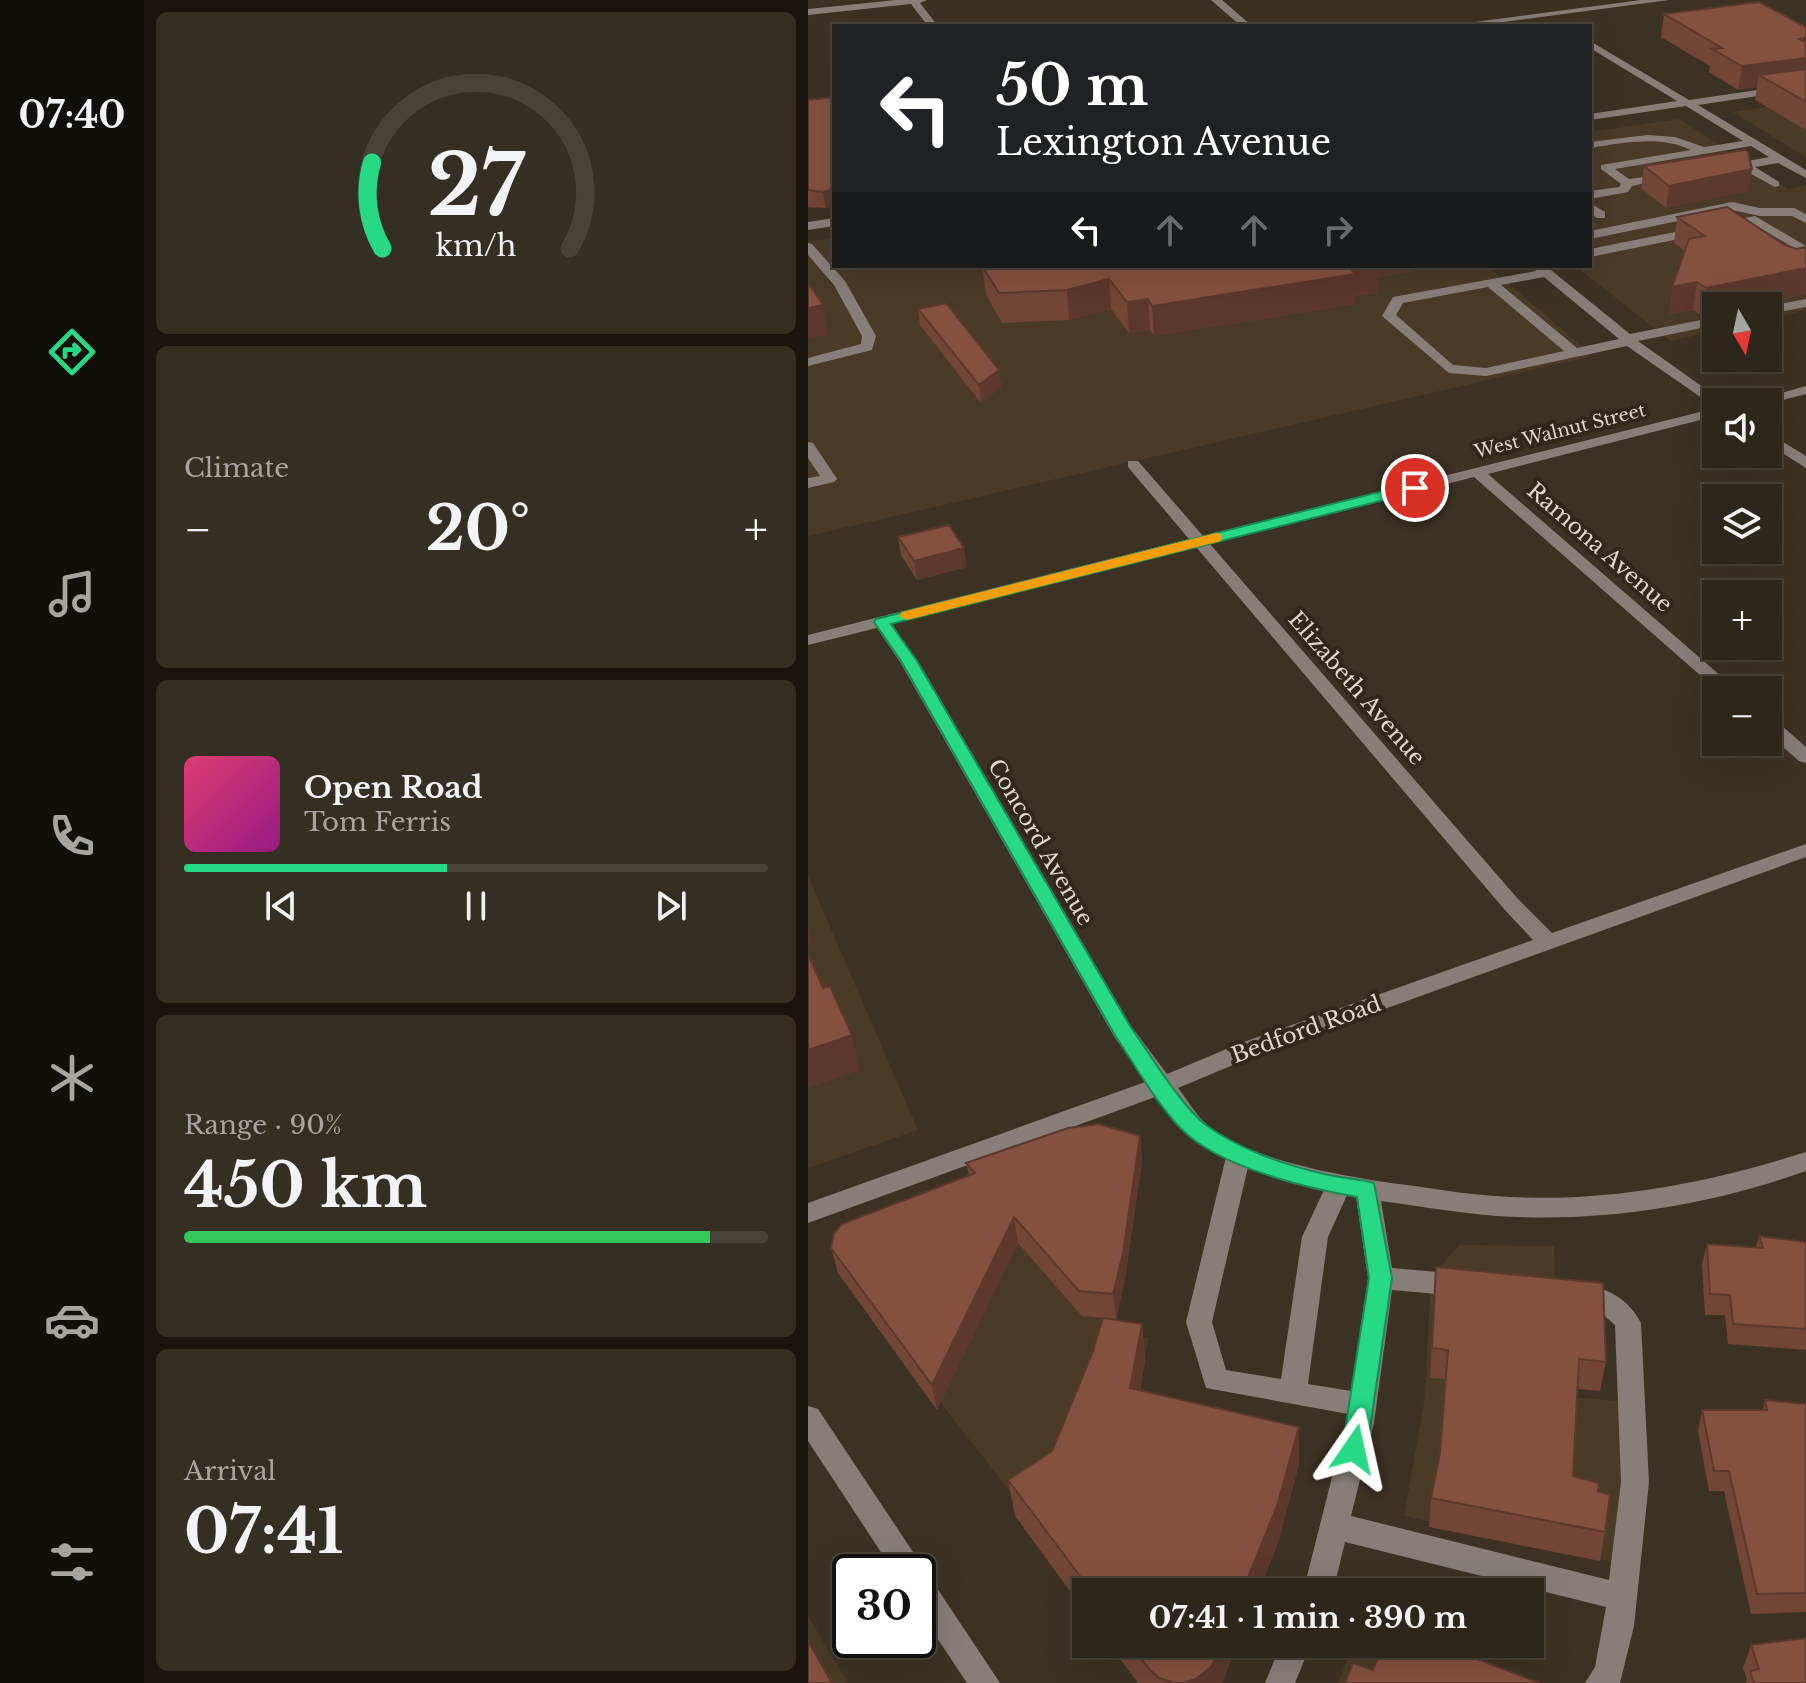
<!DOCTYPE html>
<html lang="en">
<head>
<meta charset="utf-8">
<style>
  :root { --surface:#2d261a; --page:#352e23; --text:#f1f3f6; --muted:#a7a5a2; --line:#484339; --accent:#27d885 }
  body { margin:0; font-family:"Libre Baskerville",serif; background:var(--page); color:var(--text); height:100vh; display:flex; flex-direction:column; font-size:30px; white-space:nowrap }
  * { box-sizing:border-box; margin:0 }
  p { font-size:26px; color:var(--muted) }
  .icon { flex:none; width:44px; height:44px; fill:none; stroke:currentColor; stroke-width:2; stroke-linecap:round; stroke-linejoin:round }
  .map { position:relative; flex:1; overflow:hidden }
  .side { display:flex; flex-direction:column; gap:12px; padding:12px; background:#19150e; width:664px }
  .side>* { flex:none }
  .banner { position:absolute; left:24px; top:24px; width:760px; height:244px; border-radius:0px; box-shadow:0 8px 32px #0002,0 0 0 2px var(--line); background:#202124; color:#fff; overflow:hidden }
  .needle { width:52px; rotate:171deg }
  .tools { position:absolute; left:894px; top:292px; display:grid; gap:16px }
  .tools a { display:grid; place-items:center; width:80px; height:80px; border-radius:0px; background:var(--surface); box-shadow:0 8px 32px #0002,0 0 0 2px var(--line); font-size:40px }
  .speed { position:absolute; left:24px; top:1554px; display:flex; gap:16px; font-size:40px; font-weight:700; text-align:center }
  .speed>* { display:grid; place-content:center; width:104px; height:104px; border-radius:50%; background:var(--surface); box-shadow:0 8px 32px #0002,0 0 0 2px var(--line); line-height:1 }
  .speed .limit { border:4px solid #111; border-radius:12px; background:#fff; color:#111 }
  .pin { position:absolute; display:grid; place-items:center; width:68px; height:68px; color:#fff; margin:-34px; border:4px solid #fff; border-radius:50%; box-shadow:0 2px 8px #0007 }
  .me { position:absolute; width:88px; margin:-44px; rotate:11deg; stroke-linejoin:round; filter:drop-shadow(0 0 6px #0008) }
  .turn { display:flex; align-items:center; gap:28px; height:168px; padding:0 32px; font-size:36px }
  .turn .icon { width:104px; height:104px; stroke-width:2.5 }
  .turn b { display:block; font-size:56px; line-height:68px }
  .lanes { display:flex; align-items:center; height:76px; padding:0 32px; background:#0003; justify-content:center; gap:40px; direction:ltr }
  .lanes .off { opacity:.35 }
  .big { font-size:60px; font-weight:800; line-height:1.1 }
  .side .widget { flex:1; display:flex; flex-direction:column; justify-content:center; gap:12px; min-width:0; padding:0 28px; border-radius:12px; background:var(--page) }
  .side .dial { align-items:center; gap:0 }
  .dial svg { height:208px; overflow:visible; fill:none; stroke:var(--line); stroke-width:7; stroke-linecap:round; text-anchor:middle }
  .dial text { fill:var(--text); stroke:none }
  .song { display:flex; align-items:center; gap:24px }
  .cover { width:96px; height:96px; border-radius:12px; background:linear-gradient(135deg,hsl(340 70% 55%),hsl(310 70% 35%)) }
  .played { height:8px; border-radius:4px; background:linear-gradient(90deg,var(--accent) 45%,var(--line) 45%) }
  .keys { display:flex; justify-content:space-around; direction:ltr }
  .heat { display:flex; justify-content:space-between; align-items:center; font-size:44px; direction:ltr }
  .charge { height:12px; border-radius:6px; background:linear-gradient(90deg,#34c759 90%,var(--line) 0) }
  .trip { position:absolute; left:264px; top:1578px; width:472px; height:80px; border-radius:0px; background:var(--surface); box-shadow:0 8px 32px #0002,0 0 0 2px var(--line); font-weight:800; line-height:80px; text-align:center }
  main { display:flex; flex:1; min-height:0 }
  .tabs { display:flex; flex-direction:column; width:144px; justify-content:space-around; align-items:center; background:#120f0a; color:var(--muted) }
  .tabs .icon { width:56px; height:56px }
  .tabs .current { color:var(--accent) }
  .tabs b { font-size:36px; color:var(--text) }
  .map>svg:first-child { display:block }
  .built { fill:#493b26 }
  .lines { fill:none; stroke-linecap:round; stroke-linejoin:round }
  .minor { fill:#877e7a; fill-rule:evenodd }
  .wall { fill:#724537 }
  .shaded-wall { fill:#5c382d }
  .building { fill:#845040; stroke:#5c382d; stroke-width:2 }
  .route { fill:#27d885; stroke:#198c56; stroke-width:2 }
  .slow { fill:#f59e0b }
  .labels { text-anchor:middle; stroke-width:8; stroke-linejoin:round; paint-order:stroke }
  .far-street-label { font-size:18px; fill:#ded8cf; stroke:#312819 }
  .street-label { font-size:22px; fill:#ded8cf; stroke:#312819 }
</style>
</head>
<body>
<main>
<nav class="tabs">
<b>07:40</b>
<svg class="icon current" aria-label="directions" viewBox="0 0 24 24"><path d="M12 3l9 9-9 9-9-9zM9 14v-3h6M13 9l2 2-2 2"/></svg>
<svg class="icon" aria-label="music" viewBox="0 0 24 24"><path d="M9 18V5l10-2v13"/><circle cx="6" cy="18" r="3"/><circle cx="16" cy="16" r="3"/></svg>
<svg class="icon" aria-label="phone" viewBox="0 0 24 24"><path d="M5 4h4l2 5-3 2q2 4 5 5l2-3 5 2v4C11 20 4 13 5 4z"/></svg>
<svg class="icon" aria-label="climate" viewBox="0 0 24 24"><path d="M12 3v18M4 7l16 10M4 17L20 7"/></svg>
<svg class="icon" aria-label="car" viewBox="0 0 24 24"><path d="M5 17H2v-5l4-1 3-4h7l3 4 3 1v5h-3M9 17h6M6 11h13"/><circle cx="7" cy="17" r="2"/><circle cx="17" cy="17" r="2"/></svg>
<svg class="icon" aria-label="filters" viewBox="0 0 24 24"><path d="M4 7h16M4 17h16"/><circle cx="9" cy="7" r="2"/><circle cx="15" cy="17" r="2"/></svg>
</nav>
<section class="side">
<div class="widget dial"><svg viewBox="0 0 100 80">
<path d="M14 69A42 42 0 1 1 86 69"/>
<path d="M14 69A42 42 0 0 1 10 36" stroke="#27d885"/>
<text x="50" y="56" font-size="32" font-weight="700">27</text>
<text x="50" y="72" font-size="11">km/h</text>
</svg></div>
<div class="widget"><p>Climate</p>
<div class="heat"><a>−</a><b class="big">20°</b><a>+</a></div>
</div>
<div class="widget">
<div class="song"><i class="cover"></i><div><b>Open Road</b><p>Tom Ferris</p></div></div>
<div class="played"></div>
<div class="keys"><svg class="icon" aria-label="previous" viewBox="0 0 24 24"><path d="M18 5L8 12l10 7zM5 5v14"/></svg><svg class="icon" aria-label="pause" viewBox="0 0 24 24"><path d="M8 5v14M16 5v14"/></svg><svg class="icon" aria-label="next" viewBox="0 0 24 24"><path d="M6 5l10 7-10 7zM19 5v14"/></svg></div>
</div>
<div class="widget"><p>Range · 90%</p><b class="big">450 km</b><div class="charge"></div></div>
<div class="widget"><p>Arrival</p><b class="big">07:41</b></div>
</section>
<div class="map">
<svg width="998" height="1683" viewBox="0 0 998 1683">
  <rect width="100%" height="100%" fill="#3c3223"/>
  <path class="built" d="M998 101V157L925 112Z
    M871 119 980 189 998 185V310L960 319V306H908V331L863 341 767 266H782V132Z
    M26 238V266H680L785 356 0 536V242Z
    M0 876 110 1130 0 1168Z
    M284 1150 334 1161 305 1334 341 1338 322 1414 491 1462 435 1592H281L30 1272Z
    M652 1245 746 1246 750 1396 833 1403 824 1566 596 1516 617 1397 623 1276Z
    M0 1616 40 1683H0Z
    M546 1644H568L669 1683H530Z"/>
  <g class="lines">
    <path class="minor" d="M88 0H119L112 3 130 26H120L103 4 0 15V9Z
      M403 0H414L444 26H433Z
      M833 0H861L666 26H637Z
      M782 41 881 100 998 83V89L890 105 998 170V178L970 163 947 167 971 182V186L967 187 934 169 914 170V166L961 157 943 146 807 169 821 179 859 174 865 177 824 186 820 192 782 199V191L811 187 813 184 793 169V165L883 150C851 135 815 143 782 148V142L839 135 867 137 896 147 935 141 878 106 782 120V114L869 101 782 48Z
      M924 202 952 208H986L998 214V223L984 216H952L924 210 782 239V231Z
      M782 203 797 212V218H789L782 213Z
      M947 216 998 246V255L945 224 782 257V249Z
      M26 218V226L0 230V222Z
      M0 243 4 244 37 281 68 336 64 350 0 366V358L53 344 54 336 26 285 0 255Z
      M724 266H738L822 334 908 317V325L830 341 916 402 904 405 819 346 678 376 641 373 574 316 585 297 728 271ZM736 277 811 339 769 348 693 285ZM680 287 756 351 678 368 645 365 588 315 595 303Z
      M998 299V307L960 314V306Z
      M998 386V394L960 404 942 402Z
      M908 408V416L680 474 929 690H909L666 477 402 544 710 899 744 933 998 844V857L449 1055 370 1088C379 1099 386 1112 396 1122 432 1159 540 1177 591 1184 623 1188 655 1194 687 1196 794 1204 897 1184 998 1152V1171C900 1206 793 1223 689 1216 650 1213 611 1206 573 1201L584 1268 652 1274 661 1278 665 1285 661 1292 652 1296 584 1290 566 1423 543 1516 801 1580 813 1482 807 1325 791 1311 763 1305 759 1297 763 1289C791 1280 821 1298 833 1323L841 1482 826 1626 812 1683H777L787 1667 798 1607 537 1542 525 1592H495L540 1414 398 1388 378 1322 418 1157 381 1136 350 1096 0 1223V1203L340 1081 307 1038 92 662 69 628 0 645V635L381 539 320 467V461H330L395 536ZM388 547 696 909 725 940 433 1043 359 1074 323 1026 110 661 83 624ZM440 1167 516 1190 494 1237 473 1379 418 1370 404 1322ZM539 1195 548 1197 560 1278 543 1391 500 1384 520 1237Z
      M960 433 998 456V468L960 444Z
      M0 442 5 443 29 479 26 482 0 488V478L12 476 0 458Z
      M960 718 967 720 998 747V763L991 761 960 734Z
      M0 1406 10 1409 192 1683H159L110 1609V1572H86L0 1441Z
      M473 1644H503L487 1683H457Z"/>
  </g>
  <path class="wall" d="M856 14 998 27V130L947 100 949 87 930 90 901 72 902 66 853 37Z
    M0 100 18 208 0 207Z
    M836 166 944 169 940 191 858 208 833 188Z
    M869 217 975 244 988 249 998 247V294L941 306H908L894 316 885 310 861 314 877 251 866 243Z
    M174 266H607L606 271 569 277V293L547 296V304L346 336 342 330 321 333 303 309 261 320 194 323 178 295Z
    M110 309 191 370 193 387 173 403 112 325Z
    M90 537 159 567 109 580 93 555Z
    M332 1136 334 1161 317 1279 308 1319 274 1316 210 1243 129 1410 30 1273 23 1248 161 1175 158 1163Z
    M951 1236 998 1242V1350L920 1344 917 1315H897L894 1264 899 1244 948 1247Z
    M628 1267 798 1362 792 1391 770 1389 765 1476 790 1491 797 1532 792 1561 621 1527 623 1498 632 1453 638 1379 622 1378Z
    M334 1324 337 1361 332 1391 491 1464 470 1543 450 1592H278V1613L207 1516 200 1480 244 1451Z
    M957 1400 998 1404V1612L943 1614 916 1491H901L890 1431 894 1410H955Z
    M301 1644H429L414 1683H330Z
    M943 1645 998 1683H938L939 1679 935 1668Z"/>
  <path class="shaded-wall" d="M998 38V81L951 75 949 87 930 90 934 66 991 39Z
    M944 169 940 191 858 208 861 186Z
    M26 189V207L18 208 15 192Z
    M552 266H607L606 271 569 277V293L547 296V304L346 336 344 306Z
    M998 268V294L941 306H908V313L894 316 898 288Z
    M301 279 303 309 261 320 259 290Z
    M889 282 885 310 861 314 864 287Z
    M340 299 342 330 321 333 319 302Z
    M15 305 20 335 0 339V308Z
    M191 370 193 387 173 403 171 385Z
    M156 548 159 567 109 580 106 561Z
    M0 926 4 944 0 945Z
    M44 1035 52 1070 0 1088V1050Z
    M332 1136 334 1161 317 1279 308 1319 305 1294Z
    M206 1217 210 1243 129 1410 124 1385Z
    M334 1324 337 1361 326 1426 322 1388Z
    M491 1427V1464L470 1543 450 1592H434Z
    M413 1644H429L414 1683H375Z"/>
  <path class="building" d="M951 2 998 27V38L991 39 998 42V58L934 66 904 49 914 48 856 14Z
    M998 69V102L951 75Z
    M26 97V189L15 192 0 190V100Z
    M937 150 940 152 944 169 861 186 836 166Z
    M919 207 975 244 988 249 998 247V268L898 288 889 282 864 287 881 239 897 236 869 217Z
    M174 266H552L542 268 547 274 344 306 340 299 319 302 301 279 259 290 191 293Z
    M0 283 15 305 0 308Z
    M138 303 191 370 171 385 110 309Z
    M141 525 156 548 106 561 90 537Z
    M0 954 15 988 22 986 44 1035 0 1050Z
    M291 1124 332 1136 315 1253 305 1294 271 1291 206 1217 124 1385 23 1248 26 1233 34 1224 167 1173 158 1163 260 1128Z
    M951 1236 998 1242V1329L925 1324 922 1295 902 1294 899 1244 955 1248Z
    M628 1267 795 1283 798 1362 771 1359 765 1476 791 1483 790 1491 802 1495 797 1532 623 1498 632 1453 640 1350 624 1348Z
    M295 1318 334 1324 322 1388 491 1427 469 1506 434 1592H284L200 1480 244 1451 284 1354Z
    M957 1400 998 1404V1593L949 1594 921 1471H906L894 1410H959Z
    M998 1638V1683H946L942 1671 951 1669 943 1645Z
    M0 1641 24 1683H0Z
    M323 1644H413L404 1666 388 1679 375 1683H366L351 1678 341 1669Z
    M576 1644H630L732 1683H537L545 1663 565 1670Z"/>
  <path class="route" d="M607 483 614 488 612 491 83 624 109 661 322 1026C341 1053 374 1107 398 1125 429 1148 474 1164 512 1173 530 1178 549 1178 566 1183L584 1278 559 1449 555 1457 546 1460 537 1457 534 1449 561 1278 549 1197C498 1188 421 1169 381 1136 355 1115 327 1065 308 1037L93 661 66 622 68 619Z"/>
  <path class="slow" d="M408 533 413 534V541L99 620 91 616 94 612Z"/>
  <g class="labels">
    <g class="far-street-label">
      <text transform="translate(752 431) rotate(-14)" y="6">West Walnut Street</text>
    </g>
    <g class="street-label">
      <text transform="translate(792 547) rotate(41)" y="8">Ramona Avenue</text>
      <text transform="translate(549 688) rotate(49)" y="8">Elizabeth Avenue</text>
      <text transform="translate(233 842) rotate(60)" y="8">Concord Avenue</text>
      <text transform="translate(498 1029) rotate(-20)" y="8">Bedford Road</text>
    </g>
  </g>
</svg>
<div class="tools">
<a><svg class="needle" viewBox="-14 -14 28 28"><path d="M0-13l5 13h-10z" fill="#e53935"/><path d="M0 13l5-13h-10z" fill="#a7a5a2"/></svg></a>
<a><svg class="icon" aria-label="sound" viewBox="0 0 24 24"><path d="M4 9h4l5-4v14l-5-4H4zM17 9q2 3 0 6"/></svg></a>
<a><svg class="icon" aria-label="layers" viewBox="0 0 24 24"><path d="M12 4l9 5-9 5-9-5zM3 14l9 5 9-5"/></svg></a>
<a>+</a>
<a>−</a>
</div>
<div class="speed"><div class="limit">30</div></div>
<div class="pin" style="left:607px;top:488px;background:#d93025"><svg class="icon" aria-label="arrive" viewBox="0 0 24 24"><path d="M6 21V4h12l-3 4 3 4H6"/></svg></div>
<svg class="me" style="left:546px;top:1449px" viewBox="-20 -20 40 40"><path d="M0-17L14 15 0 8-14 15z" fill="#27d885" stroke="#fff" stroke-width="4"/></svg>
<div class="trip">07:41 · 1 min · 390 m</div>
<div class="banner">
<div class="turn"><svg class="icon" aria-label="left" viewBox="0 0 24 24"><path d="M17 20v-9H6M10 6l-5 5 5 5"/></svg><div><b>50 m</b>Lexington Avenue</div></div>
<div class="lanes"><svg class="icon" aria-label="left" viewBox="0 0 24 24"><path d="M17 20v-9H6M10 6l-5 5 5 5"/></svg><svg class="icon off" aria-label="ahead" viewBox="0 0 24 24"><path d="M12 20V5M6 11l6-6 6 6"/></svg><svg class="icon off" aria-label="ahead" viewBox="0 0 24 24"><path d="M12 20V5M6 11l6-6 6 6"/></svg><svg class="icon off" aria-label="right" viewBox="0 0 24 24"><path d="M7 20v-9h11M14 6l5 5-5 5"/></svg></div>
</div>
</div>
</main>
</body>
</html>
